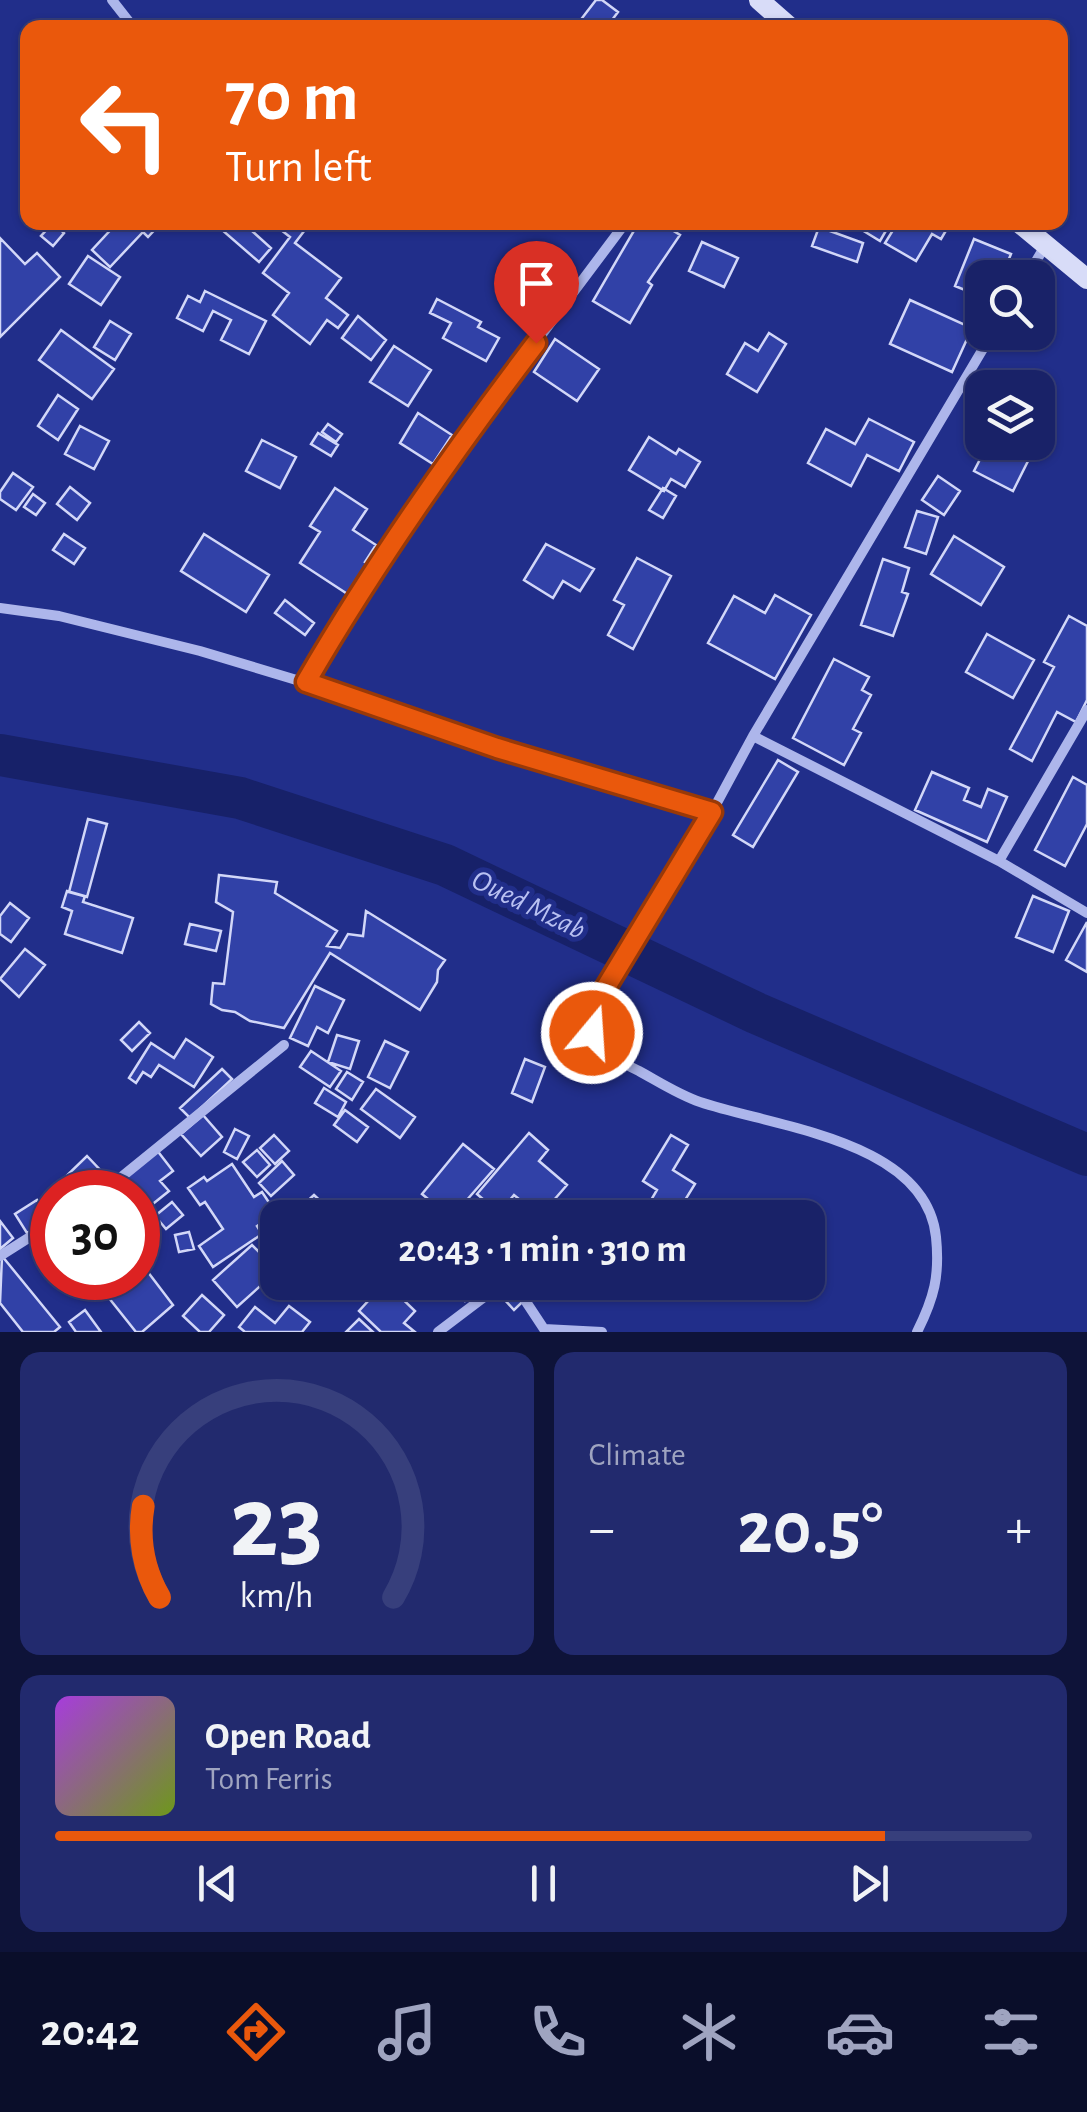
<!DOCTYPE html>
<html lang="en">
<head>
<meta charset="utf-8">
<style>
  :root { --surface:#192268; --page:#222a6e; --text:#f1f3f6; --muted:#9fa4c0; --line:#373f7c; --accent:#ea580c }
  body { margin:0; font-family:"Alegreya Sans",sans-serif; background:var(--page); color:var(--text); height:100vh; display:flex; flex-direction:column; font-size:38px; white-space:nowrap }
  * { box-sizing:border-box; margin:0 }
  p { font-size:32px; color:var(--muted) }
  .icon { flex:none; width:55px; height:55px; fill:none; stroke:currentColor; stroke-width:2; stroke-linecap:round; stroke-linejoin:round }
  .map { position:relative; height:1332px; overflow:hidden }
  .sheet { display:flex; flex-direction:column; gap:20px; padding:20px; background:#0e1339; flex:1 }
  .sheet>* { flex:none }
  .guide { position:absolute; left:20px; top:20px; width:1048px; height:210px; border-radius:20px; box-shadow:0 2px 8px #0004,0 0 0 2px var(--line); background:#ea580c; color:#fff; overflow:hidden }
  .tools { position:absolute; left:965px; top:260px; display:grid; gap:20px }
  .tools a { display:grid; place-items:center; width:90px; height:90px; border-radius:20px; background:var(--surface); box-shadow:0 2px 8px #0004,0 0 0 2px var(--line); font-size:50px }
  .speed { position:absolute; left:30px; top:1170px; display:flex; gap:20px; font-size:50px; font-weight:700; text-align:center }
  .speed>* { display:grid; place-content:center; width:130px; height:130px; border-radius:50%; background:var(--surface); box-shadow:0 2px 8px #0004,0 0 0 2px var(--line); line-height:1 }
  .speed .limit { border:15px solid #d22; background:#fff; color:#111 }
  .pin { position:absolute; display:grid; place-items:center; width:85px; height:85px; color:#fff; margin:-102px -42px; border-radius:50% 50% 50% 0; rotate:-45deg; box-shadow:0 0 10px #0007 }
  .pin .icon { rotate:45deg }
  .me { position:absolute; width:110px; margin:-55px; rotate:18deg; stroke-linejoin:round; filter:drop-shadow(0 0 8px #0008) }
  .turn { display:flex; align-items:center; gap:35px; height:210px; padding:0 40px; font-size:45px }
  .turn .icon { width:130px; height:130px; stroke-width:2.5 }
  .turn b { display:block; font-size:70px; line-height:85px }
  .big { font-size:75px; font-weight:700; line-height:1.1 }
  .sheet .tile { flex:1; display:flex; flex-direction:column; justify-content:center; gap:15px; min-width:0; padding:0 35px; border-radius:20px; background:var(--page) }
  .sheet .dial { align-items:center; gap:0 }
  .dial svg { height:260px; overflow:visible; fill:none; stroke:var(--line); stroke-width:7; stroke-linecap:round; text-anchor:middle }
  .dial text { fill:var(--text); stroke:none }
  .song { display:flex; align-items:center; gap:30px }
  .cover { width:120px; height:120px; border-radius:15px; background:linear-gradient(135deg,hsl(280 70% 55%),hsl(80 70% 35%)) }
  .played { height:10px; border-radius:5px; background:linear-gradient(90deg,var(--accent) 85%,var(--line) 85%) }
  .keys { display:flex; justify-content:space-around; direction:ltr }
  .heat { display:flex; justify-content:space-between; align-items:center; font-size:55px; direction:ltr }
  .sheet .tiles { flex:1; display:grid; gap:20px; grid-template-columns:1fr 1fr }
  .tile:last-child { grid-column:span 2 }
  .trip { position:absolute; left:260px; top:1200px; width:565px; height:100px; border-radius:20px; background:var(--surface); box-shadow:0 2px 8px #0004,0 0 0 2px var(--line); font-weight:700; line-height:100px; text-align:center }
  .dock { display:flex; height:160px; justify-content:space-around; align-items:center; background:#0a0e2a; color:var(--muted) }
  .dock .icon { width:70px; height:70px }
  .dock .active { color:var(--accent) }
  .dock b { font-size:45px; color:var(--text) }
  .map>svg:first-child { display:block }
  .lines { fill:none; stroke-linecap:round; stroke-linejoin:round }
  .river { stroke:#172169; stroke-width:42 }
  .building { fill:#3141a7; stroke:#d2d7f8; stroke-width:2.5 }
  .minor { stroke:#adb6eb; stroke-width:10 }
  .secondary { stroke:#d8dcf8; stroke-width:20 }
  .route-casing { stroke:#983908; stroke-width:25 }
  .route { stroke:#ea580c; stroke-width:18 }
  .labels { text-anchor:middle; stroke-width:10; stroke-linejoin:round; paint-order:stroke }
  .water-label { font-size:30px; font-style:italic; fill:#b9c1f2; stroke:#212e8a }
</style>
</head>
<body>
<div class="map">
<svg width="1087" height="1332" viewBox="0 0 1087 1332">
  <rect width="100%" height="100%" fill="#212e8a"/>
  <g class="lines">
    <path class="river" d="M0 755 240 798 445 865 756 1013 1087 1155"/>
  </g>
  <path class="building" d="M596 0H602L618 12 606 28H586L579 22Z
    M118 222H162L148 237 143 232 110 267 92 250Z
    M229 222H242L271 248 259 262 222 230Z
    M271 222H311L295 243 341 278 326 298 348 315 338 328 327 320 310 344 273 315 289 293 263 273 290 237Z
    M639 222H659L680 235 648 282 652 285 630 323 593 301Z
    M849 222H891L880 241Z
    M898 222H951L941 239 932 234 916 261 885 243Z
    M53 223 64 233 53 246 41 236Z
    M819 227 863 243 857 262 812 246Z
    M0 238 25 264 37 253 60 277 0 337Z
    M974 239 1011 254 1001 278H982V297L955 286Z
    M702 242 738 258 724 287 689 271Z
    M88 256 120 277 101 305 69 284Z
    M205 291 266 321 249 354 221 340 231 320 213 311 203 331 177 318 188 296 200 302Z
    M437 299 481 322 478 327 499 338 486 361 443 338 451 323 430 313Z
    M910 300 972 328 952 372 890 344Z
    M358 316 386 340 371 360 342 338Z
    M110 321 131 334 115 360 94 347Z
    M61 330 114 369 92 399 39 360Z
    M769 333 786 344 757 392 727 374 745 343 758 351Z
    M555 339 599 369 577 401 534 372Z
    M394 346 431 370 408 406 370 382Z
    M58 395 78 409 58 440 38 426Z
    M418 413 452 435 433 464 400 443Z
    M869 419 914 442 899 471 867 455 851 486 808 463 826 429 855 444Z
    M328 424 342 434 336 442 322 432Z
    M80 426 109 441 94 469 65 454Z
    M318 433 338 445 331 456 311 444Z
    M649 437 676 454 679 449 700 462 685 487 671 479 664 491 629 470Z
    M262 440 296 457 280 488 246 471Z
    M989 442 1028 461 1013 491 974 471Z
    M13 473 33 487 16 510 0 499V492Z
    M938 476 960 491 944 515 922 500Z
    M70 487 90 503 77 520 57 504Z
    M335 488 367 509 353 530 376 545 365 562 369 564 349 595 300 563 320 532 310 526Z
    M663 488 676 496 663 518 649 510Z
    M33 494 45 503 36 515 24 507Z
    M917 511 938 517 926 554 905 547Z
    M64 534 85 548 74 564 53 550Z
    M204 534 269 575 246 612 181 571Z
    M954 536 1004 567 981 605 931 574Z
    M546 544 594 569 580 591 563 581 553 598 524 580Z
    M637 558 671 576 633 649 608 635 624 605 614 600Z
    M883 559 909 568 902 592 908 594 893 636 861 625Z
    M775 595 811 615 775 679 708 643 734 596 765 613Z
    M285 600 314 623 305 635 275 613Z
    M1069 616 1087 626V700L1076 722 1057 712 1032 761 1010 749 1054 667 1044 662Z
    M987 634 1034 660 1013 698 966 672Z
    M834 659 869 677 862 690 871 695 853 729 861 733 844 765 793 738Z
    M778 760 798 772 753 847 733 835Z
    M932 772 969 788 964 800 981 807 988 789 1007 797 987 842 915 810Z
    M1073 777 1087 785V824L1065 866 1035 850Z
    M88 819 107 824 87 897 69 892Z
    M219 875 277 882 275 893 337 931 327 946 340 948 348 934 363 936 366 911 445 960 438 970 437 982 420 1010 330 953 284 1028 250 1021 235 1012 222 1010 211 1004 213 983 224 984 233 912 216 902Z
    M67 891 85 896 83 902 133 918 122 953 65 934 72 911 62 907Z
    M1033 896 1069 911 1053 952 1016 937Z
    M10 903 29 918 11 942 0 934V916Z
    M1087 922V972L1066 960Z
    M190 924 221 931 216 951 185 944Z
    M25 949 45 965 19 997 0 979Z
    M315 986 344 1000 328 1033 317 1027 308 1046 290 1038Z
    M139 1022 150 1033 132 1051 121 1040Z
    M337 1035 359 1041 350 1069 328 1062Z
    M186 1039 213 1057 194 1087 159 1065 151 1077 143 1072 136 1083 129 1078 151 1043 174 1058Z
    M385 1041 408 1052 390 1088 368 1077Z
    M311 1051 341 1071 330 1087 300 1067Z
    M525 1059 545 1067 532 1102 512 1093Z
    M222 1069 232 1079 190 1118 180 1108Z
    M347 1072 363 1082 352 1100 336 1089Z
    M324 1088 346 1102 338 1117 315 1103Z
    M376 1089 415 1117 400 1138 361 1109Z
    M345 1110 368 1127 357 1142 334 1125Z
    M203 1115 222 1137 201 1156 181 1134Z
    M235 1129 249 1136 237 1159 224 1152Z
    M529 1133 548 1150 539 1161 567 1185 540 1216 514 1195 499 1213 477 1194Z
    M274 1135 289 1151 275 1164 260 1148Z
    M671 1135 688 1145 673 1170 695 1184 674 1218H653L644 1212 657 1190 643 1181Z
    M463 1144 494 1169 451 1218 422 1194Z
    M156 1149 173 1171 160 1181 169 1191 149 1207 143 1200 138 1204V1192H102Z
    M257 1150 270 1165 257 1177 243 1162Z
    M87 1156 104 1174 85 1192H60L55 1187Z
    M282 1161 294 1175 271 1196 259 1183Z
    M232 1164 254 1197 262 1192 276 1213 257 1226 262 1234 213 1267 199 1246 223 1229 205 1202 200 1205 188 1188 204 1177 207 1181Z
    M314 1195 328 1208 318 1218 304 1204Z
    M37 1200 49 1219 27 1233 15 1214Z
    M414 1201 425 1218H401L397 1212Z
    M172 1202 183 1215 166 1229 155 1216Z
    M0 1221 13 1238 0 1249Z
    M189 1232 194 1249 179 1252 175 1235Z
    M278 1235V1270L237 1307 213 1280 252 1245 259 1252Z
    M2 1256 60 1327 54 1332H23L0 1303Z
    M138 1259 173 1305 142 1332H136L93 1278H138Z
    M374 1282H385L415 1311 404 1323 415 1332H381L359 1311 380 1288Z
    M449 1282H487L465 1301Z
    M498 1282H543L514 1310 493 1287Z
    M202 1295 224 1315 209 1332H200L183 1316Z
    M289 1306 310 1322 302 1332H245L239 1327 255 1307 275 1323Z
    M85 1310 101 1332H76L69 1322Z
    M359 1319 373 1332H346Z"/>
  <g class="lines">
    <path class="minor" d="M112 0 134 28
      M1026 278 1045 246
      M0 608 59 616 200 651 383 706 497 748 712 812
      M307 682C400 519 514 372 626 222
      M753 736 999 861 1087 710
      M999 861 1087 913
      M103 1192 284 1045
      M0 1256 52 1223
      M513 1282 544 1329 602 1332
      M438 1332 504 1282
      M917 1332C934 1298 940 1276 936 1237 926 1140 774 1127 700 1102 679 1095 659 1082 639 1071 614 1059 594 1050 590 1020L712 812 753 736 993 332"/>
    <path class="secondary" d="M759 0 791 28
      M1018 222 1087 279"/>
  </g>
  <g class="lines">
    <defs>
      <path id="route" d="M536 343C453 452 375 563 306 682L497 748 712 812 594 1007 590 1020 592 1033"/>
    </defs>
    <use href="#route" class="route-casing"/>
    <use href="#route" class="route"/>
  </g>
  <g class="labels">
    <g class="water-label">
      <text transform="translate(529 904) rotate(26)" y="10">Oued Mzab</text>
    </g>
  </g>
</svg>
<div class="tools">
<a><svg class="icon" aria-label="search" viewBox="0 0 24 24"><circle cx="10" cy="10" r="6"/><path d="M15 15l6 6"/></svg></a>
<a><svg class="icon" aria-label="layers" viewBox="0 0 24 24"><path d="M12 4l9 5-9 5-9-5zM3 14l9 5 9-5"/></svg></a>
</div>
<div class="speed"><div class="limit">30</div></div>
<div class="pin" style="left:536px;top:343px;background:#d93025"><svg class="icon" aria-label="arrive" viewBox="0 0 24 24"><path d="M6 21V4h12l-3 4 3 4H6"/></svg></div>
<svg class="me" style="left:592px;top:1033px" viewBox="-20 -20 40 40"><circle r="17" fill="#ea580c" stroke="#fff" stroke-width="3"/><path d="M0-11L8 9 0 5-8 9z" fill="#fff"/></svg>
<div class="trip">20:43 · 1 min · 310 m</div>
<div class="guide">
<div class="turn"><svg class="icon" aria-label="left" viewBox="0 0 24 24"><path d="M17 20v-9H6M10 6l-5 5 5 5"/></svg><div><b>70 m</b>Turn left</div></div>
</div>
</div>
<section class="sheet">
<div class="tiles">
<div class="tile dial"><svg viewBox="0 0 100 80">
<path d="M14 69A42 42 0 1 1 86 69"/>
<path d="M14 69A42 42 0 0 1 9 41" stroke="#ea580c"/>
<text x="50" y="56" font-size="32" font-weight="700">23</text>
<text x="50" y="72" font-size="11">km/h</text>
</svg></div>
<div class="tile"><p>Climate</p>
<div class="heat"><a>−</a><b class="big">20.5°</b><a>+</a></div>
</div>
<div class="tile">
<div class="song"><i class="cover"></i><div><b>Open Road</b><p>Tom Ferris</p></div></div>
<div class="played"></div>
<div class="keys"><svg class="icon" aria-label="previous" viewBox="0 0 24 24"><path d="M18 5L8 12l10 7zM5 5v14"/></svg><svg class="icon" aria-label="pause" viewBox="0 0 24 24"><path d="M8 5v14M16 5v14"/></svg><svg class="icon" aria-label="next" viewBox="0 0 24 24"><path d="M6 5l10 7-10 7zM19 5v14"/></svg></div>
</div>
</div>
</section>
<nav class="dock">
<b>20:42</b>
<svg class="icon active" aria-label="directions" viewBox="0 0 24 24"><path d="M12 3l9 9-9 9-9-9zM9 14v-3h6M13 9l2 2-2 2"/></svg>
<svg class="icon" aria-label="music" viewBox="0 0 24 24"><path d="M9 18V5l10-2v13"/><circle cx="6" cy="18" r="3"/><circle cx="16" cy="16" r="3"/></svg>
<svg class="icon" aria-label="phone" viewBox="0 0 24 24"><path d="M5 4h4l2 5-3 2q2 4 5 5l2-3 5 2v4C11 20 4 13 5 4z"/></svg>
<svg class="icon" aria-label="climate" viewBox="0 0 24 24"><path d="M12 3v18M4 7l16 10M4 17L20 7"/></svg>
<svg class="icon" aria-label="car" viewBox="0 0 24 24"><path d="M5 17H2v-5l4-1 3-4h7l3 4 3 1v5h-3M9 17h6M6 11h13"/><circle cx="7" cy="17" r="2"/><circle cx="17" cy="17" r="2"/></svg>
<svg class="icon" aria-label="filters" viewBox="0 0 24 24"><path d="M4 7h16M4 17h16"/><circle cx="9" cy="7" r="2"/><circle cx="15" cy="17" r="2"/></svg>
</nav>
</body>
</html>
